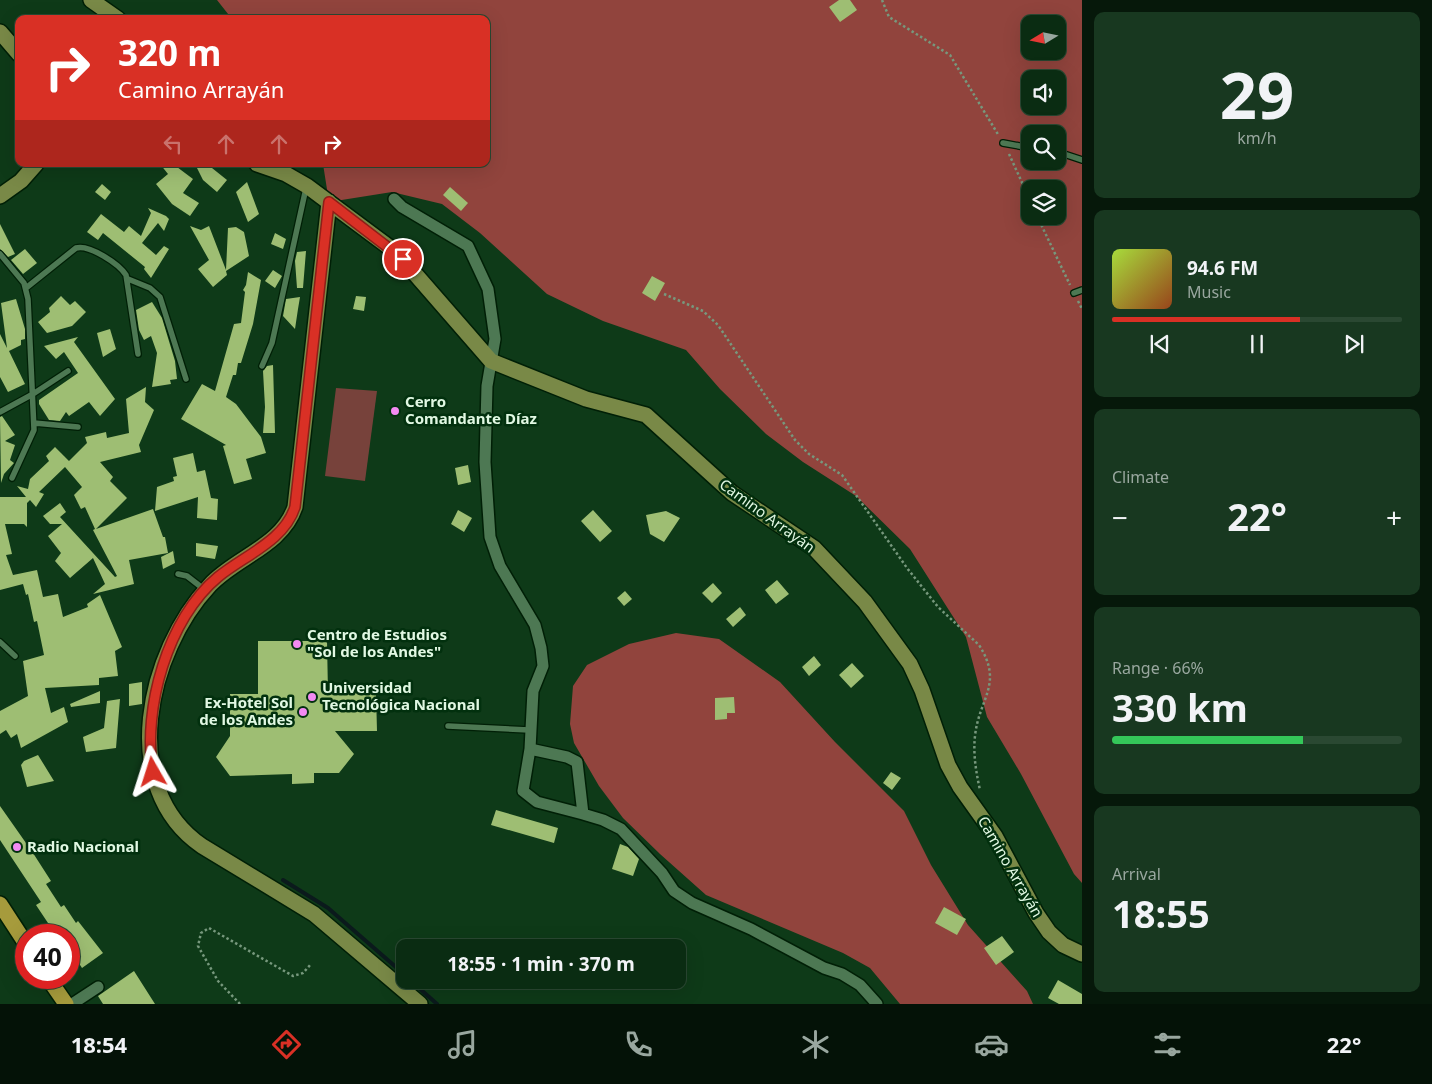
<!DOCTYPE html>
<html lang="en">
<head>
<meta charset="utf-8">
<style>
  :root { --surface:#0a2c12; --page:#183820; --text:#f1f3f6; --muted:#99a79f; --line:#2a4832; --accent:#d93025 }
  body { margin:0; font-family:"Noto Sans",sans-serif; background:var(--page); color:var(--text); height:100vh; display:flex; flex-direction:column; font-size:19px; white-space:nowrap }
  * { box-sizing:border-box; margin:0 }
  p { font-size:16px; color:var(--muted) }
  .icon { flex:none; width:28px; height:28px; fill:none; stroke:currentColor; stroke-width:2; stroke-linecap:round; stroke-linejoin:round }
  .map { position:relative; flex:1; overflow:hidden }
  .side { display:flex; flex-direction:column; gap:12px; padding:12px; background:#06180a; width:350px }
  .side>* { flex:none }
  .guide { position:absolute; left:15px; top:15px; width:475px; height:152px; border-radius:10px; box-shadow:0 5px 20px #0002,0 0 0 1px var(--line); background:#d93025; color:#fff; overflow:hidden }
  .needle { width:32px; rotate:260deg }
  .tools { position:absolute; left:1021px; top:15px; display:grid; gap:10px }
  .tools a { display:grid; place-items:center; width:45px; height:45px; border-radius:10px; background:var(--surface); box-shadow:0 5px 20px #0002,0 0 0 1px var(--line); font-size:25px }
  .speed { position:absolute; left:15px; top:924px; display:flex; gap:10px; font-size:25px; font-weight:700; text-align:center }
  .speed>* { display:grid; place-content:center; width:65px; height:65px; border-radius:50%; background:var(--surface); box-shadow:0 5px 20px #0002,0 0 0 1px var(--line); line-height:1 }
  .speed .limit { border:8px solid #d22; background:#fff; color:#111 }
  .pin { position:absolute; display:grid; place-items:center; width:42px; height:42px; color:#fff; margin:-21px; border:2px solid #fff; border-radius:50%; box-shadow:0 1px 5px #0007 }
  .me { position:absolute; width:55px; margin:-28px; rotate:354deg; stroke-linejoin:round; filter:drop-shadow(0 0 4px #0008) }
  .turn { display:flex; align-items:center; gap:18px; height:105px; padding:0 20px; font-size:22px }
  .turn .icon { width:65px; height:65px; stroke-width:2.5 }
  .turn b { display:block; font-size:35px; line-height:42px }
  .lanes { display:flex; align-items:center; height:48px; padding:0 20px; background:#0003; justify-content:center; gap:25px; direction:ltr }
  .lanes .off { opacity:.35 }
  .big { font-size:38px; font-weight:700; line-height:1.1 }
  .side .tile { flex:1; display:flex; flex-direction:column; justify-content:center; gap:8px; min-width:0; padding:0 18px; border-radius:10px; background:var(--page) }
  .side .dial { align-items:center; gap:0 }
  .dial b { font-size:65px; line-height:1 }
  .song { display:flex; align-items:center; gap:15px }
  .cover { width:60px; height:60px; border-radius:8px; background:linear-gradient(135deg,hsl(80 70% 55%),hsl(20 70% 35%)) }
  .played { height:5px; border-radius:2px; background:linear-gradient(90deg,var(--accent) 65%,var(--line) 65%) }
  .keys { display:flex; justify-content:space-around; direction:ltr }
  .heat { display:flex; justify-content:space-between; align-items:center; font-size:28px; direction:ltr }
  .charge { height:8px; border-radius:4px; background:linear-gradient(90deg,#34c759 66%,var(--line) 0) }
  .trip { position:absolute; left:396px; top:939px; width:290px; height:50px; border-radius:10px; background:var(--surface); box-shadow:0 5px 20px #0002,0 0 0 1px var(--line); font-weight:700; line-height:50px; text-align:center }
  .tab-bar { display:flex; height:80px; justify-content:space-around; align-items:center; background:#041207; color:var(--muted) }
  .tab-bar .icon { width:35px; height:35px }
  .tab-bar .on { color:var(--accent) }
  .tab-bar b { font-size:22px; color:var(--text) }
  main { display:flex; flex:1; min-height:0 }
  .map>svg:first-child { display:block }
  .green { fill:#77423b }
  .forest { fill:#91443d; fill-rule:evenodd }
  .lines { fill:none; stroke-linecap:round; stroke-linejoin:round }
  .stream { stroke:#0b1a1c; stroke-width:4 }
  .building { fill:#9ebe73 }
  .lane-casing { stroke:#001f06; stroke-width:8 }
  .street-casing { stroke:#001f06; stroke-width:14 }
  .secondary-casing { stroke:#001f06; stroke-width:18 }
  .primary-casing { stroke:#001f06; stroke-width:18 }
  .path { stroke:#77987d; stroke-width:2.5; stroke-dasharray:2.5 2.5; stroke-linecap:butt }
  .lane { stroke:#4d7853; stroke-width:5.5 }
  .street { stroke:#4d7853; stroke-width:11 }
  .secondary { stroke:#798947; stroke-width:15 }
  .primary { stroke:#a69b3c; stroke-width:15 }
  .route-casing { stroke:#8d1f18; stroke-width:12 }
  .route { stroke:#d93025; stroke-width:9 }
  .poi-dot { fill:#f38af2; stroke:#02300e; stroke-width:2 }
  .labels { text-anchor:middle; stroke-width:5; stroke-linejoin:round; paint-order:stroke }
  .poi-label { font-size:15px; font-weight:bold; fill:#e1f8e3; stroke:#02300e; text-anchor:start }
  .street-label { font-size:15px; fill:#e1f8e3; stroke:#02300e }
</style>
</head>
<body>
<main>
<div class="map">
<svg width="1082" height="1004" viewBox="0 0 1082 1004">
  <rect width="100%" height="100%" fill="#0e3a18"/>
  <path class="green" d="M336 388 377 391 365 481 325 476Z"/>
  <path class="forest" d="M217 0H1082V883L1074 874 1021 774 987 717 966 637 910 549 856 496 803 462 766 434 720 389 686 350 603 321 547 294 480 233 442 204 392 192 329 202 323 164H486V19H232ZM1030 24H1058V51H1030ZM1030 79H1058V106H1030ZM1030 134H1058V161H1030ZM1030 189H1058V216H1030Z
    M676 633 719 639 780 682 835 742 904 811 931 865 968 925 1027 991 1033 1004H900L870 968 843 953 706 895 660 854 623 818 599 786 574 743 570 724 573 686 587 665 629 644Z"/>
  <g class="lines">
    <path class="stream" d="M283 880 328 908 405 975
      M410 980 437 1004"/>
  </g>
  <path class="building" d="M839 0H850L857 10 840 22 829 7Z
    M160 164H173L193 179 183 193 199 203 190 216 172 204 156 184 168 174Z
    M195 164H207L227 180 217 192 203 180Z
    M247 182 259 214 248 222 236 192Z
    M102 184 111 192 105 200 95 192Z
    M450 187 468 203 461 211 443 195Z
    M148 208 166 216 169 219 164 231 158 223 142 243 156 255 164 246 169 249 151 278 144 269 145 267 103 233 98 240 87 232 101 214 124 232 129 226 141 236 151 213Z
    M0 224 15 254 8 257 0 249Z
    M190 226 201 230 209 226 226 270 228 228 236 227 244 232 249 256 226 271 227 275 213 287 198 269 209 260Z
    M275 233 286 239 283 249 271 244Z
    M25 249 37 263 23 274 11 260Z
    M306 251 303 288H297L295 261 297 252Z
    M273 270 282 276 275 288 265 281Z
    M248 272 261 280 253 324 241 363H238L236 375H233L226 397 236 404 261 437 266 453 246 459 252 479 234 484 223 446 226 445 181 419 202 384 215 391 234 324 241 323 245 292 243 290 246 285Z
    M652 276 665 283 655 301 642 293Z
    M61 296 70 305 75 301 86 312 72 326 47 333 38 322 50 312 49 308Z
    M356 296 366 297 364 311 353 309Z
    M300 297 298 309 295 329 283 316 286 299Z
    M16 299 25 329V339L21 340V345L9 351 25 384 8 392 0 377V334L7 348 1 303Z
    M152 302 162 318 175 361 177 379 170 380 171 384 152 387 157 353 151 336 144 340 139 330 136 310Z
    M110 329 116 349 103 357 97 333Z
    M78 337 74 342 115 399 100 416 89 402 69 416 66 412 60 421 49 420 39 404V400L78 373 64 352 56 359 44 346Z
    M273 365 275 433H263L265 407 263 371 267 366Z
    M146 387 145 402 154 410 139 445 141 452 100 462 113 477 110 481 127 498 96 529 153 509 163 537H165L168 553 129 560 134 584 93 594 105 584 93 558 70 578 55 561 61 553 48 536 62 524H50L43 516 60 503 66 512 60 517 115 577 117 576 93 530 95 529 85 507 81 509 74 495 82 487 65 467 39 492 44 494 36 507 30 500 27 503V527L24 524H5L12 554 6 555 13 575 37 570 43 597 58 594 63 617 88 607 87 604 100 595 122 647 115 651 118 676 99 678V685L45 688 51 713 64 707 68 722 21 748 17 734 11 738 6 730 0 734V711L28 696 23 661 44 655 37 621 34 622 28 594 26 595 23 584 0 590V497H26L17 486 28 489 30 479 49 461 46 456 55 447 69 461 87 443 85 437 106 432 107 438 129 433 126 399Z
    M2 416 15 435 5 441 15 445 10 460 14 463 4 474 1 483 0 417Z
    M193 453 197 472 205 470 211 498 218 499 217 520 197 518 198 497 155 511 157 487 174 481 173 477 177 476 173 458Z
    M468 465 471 482 458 485 455 468Z
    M458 510 472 518 464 532 451 524Z
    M593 510 612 531 600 542 581 521Z
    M666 511 680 518 664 542 650 534 646 515Z
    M196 543 218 546 215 559 196 556Z
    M173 551 175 563 163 569 161 557Z
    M777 580 789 594 776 604 765 590Z
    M713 583 722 593 712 603 702 593Z
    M625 591 632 599 624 606 617 598Z
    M740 607 746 615 733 627 726 619Z
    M258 641H327L328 693H376L377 731H335L354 754 339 773H314V783L292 784V774L230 776 216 757 230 736V694H258Z
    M814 656 821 665 809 676 802 667Z
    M852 663 864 676 851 688 839 675Z
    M142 682V704L129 706V684Z
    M100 691V703L71 707 70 704Z
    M734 697 735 713H727V719L715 720V698Z
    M120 699 116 748 86 752 83 737 104 728 107 701Z
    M38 755 54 781 27 787 21 765 24 761Z
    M891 772 901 778 892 790 883 783Z
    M0 806 33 853 51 881 46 884 61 907 64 905 76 923 78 921 103 953 82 968 69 948V935H56L36 905 41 902 0 840Z
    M496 810 558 828 554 843 491 825Z
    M620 844 628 847 639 859 633 876 612 869Z
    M944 907 966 919 957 935 935 923Z
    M1002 936 1014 952 996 965 984 948Z
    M134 971 155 1004H103L98 996Z
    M1058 980 1082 994V1004H1059L1048 998Z"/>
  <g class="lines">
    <defs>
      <path id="lane" d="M1003 143 1030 148
        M1058 152 1082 160
        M0 254 24 283 28 299 34 430 12 478
        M128 279 150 288 160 297 186 379
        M26 288 76 248C89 244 119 264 126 275L138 354
        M1074 293 1082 290
        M262 366 272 343 306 188
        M0 412 33 394 68 371
        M34 423 78 427
        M178 574 187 576 205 590
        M0 642 15 656
        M448 726 529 730"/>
      <path id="street" d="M394 199 402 207 468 246 488 289 495 339 487 386 485 462 490 537 500 566 535 625 541 648 543 666 533 691 530 749 523 791 537 802 583 814 577 762 567 757 530 749
        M583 814 603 820 621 829 662 873 674 891 692 903 751 929 824 968 842 974 860 985 877 1004
        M72 1004 98 987"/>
      <path id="secondary" d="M91 0 118 19
        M0 32 19 54
        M257 164 286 174 307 186 397 253 491 361 586 399 646 415 732 493 814 548 865 602 910 664 922 690 948 765 960 787 995 836 1036 913 1049 932 1063 945 1082 954
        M0 196 21 181 36 164
        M329 202 295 507C282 546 236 557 210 585 148 651 116 787 202 846L314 914 420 1004"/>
      <path id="primary" d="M0 904 26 944
        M48 978 66 1004"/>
    </defs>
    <use href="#lane" class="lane-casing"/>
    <use href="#street" class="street-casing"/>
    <use href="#secondary" class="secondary-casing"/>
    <use href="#primary" class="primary-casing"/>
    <path class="path" d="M882 0 889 17 950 55 999 136
      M1009 154 1030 200
      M1037 216 1070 285
      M664 294 703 311 718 325 795 440 809 454 842 475 907 568 938 607 979 645C1004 684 979 698 975 736 973 754 976 772 980 790
      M1078 301 1082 309
      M240 1004 218 981 198 946 201 933 209 928 293 976 303 973 311 964"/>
    <use href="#lane" class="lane"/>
    <use href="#street" class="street"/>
    <use href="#secondary" class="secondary"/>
    <use href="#primary" class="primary"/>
  </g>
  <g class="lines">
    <defs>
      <path id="route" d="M153 772C142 709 168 618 218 577 245 555 284 541 295 507L329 202 403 259"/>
    </defs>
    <use href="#route" class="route-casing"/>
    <use href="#route" class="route"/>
  </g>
  <g class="poi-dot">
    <circle cx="395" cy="411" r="5"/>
    <circle cx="297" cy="644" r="5"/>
    <circle cx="312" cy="697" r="5"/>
    <circle cx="303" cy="712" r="5"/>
    <circle cx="17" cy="847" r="5"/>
  </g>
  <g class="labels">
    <g class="poi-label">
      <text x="405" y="407">Cerro<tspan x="405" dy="17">Comandante Díaz</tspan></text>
      <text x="307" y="640">Centro de Estudios<tspan x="307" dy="17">"Sol de los Andes"</tspan></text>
      <text x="322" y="693">Universidad<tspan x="322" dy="17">Tecnológica Nacional</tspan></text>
      <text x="293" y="708" text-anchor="end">Ex-Hotel Sol<tspan x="293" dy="17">de los Andes</tspan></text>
      <text x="27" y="852">Radio Nacional</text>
    </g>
    <g class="street-label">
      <text transform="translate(767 516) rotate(36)" y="5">Camino Arrayán</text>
      <text transform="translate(1010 867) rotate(60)" y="5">Camino Arrayán</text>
    </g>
  </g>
</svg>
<div class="tools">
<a><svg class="needle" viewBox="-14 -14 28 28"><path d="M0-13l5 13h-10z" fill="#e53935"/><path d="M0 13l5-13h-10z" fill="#99a79f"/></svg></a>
<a><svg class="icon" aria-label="sound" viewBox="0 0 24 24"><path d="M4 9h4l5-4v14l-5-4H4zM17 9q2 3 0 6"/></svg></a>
<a><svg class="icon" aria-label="search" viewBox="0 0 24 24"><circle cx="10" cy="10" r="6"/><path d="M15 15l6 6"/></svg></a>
<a><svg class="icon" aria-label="layers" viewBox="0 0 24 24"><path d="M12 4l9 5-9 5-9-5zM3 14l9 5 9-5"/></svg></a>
</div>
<div class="speed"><div class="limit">40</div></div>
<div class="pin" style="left:403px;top:259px;background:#d93025"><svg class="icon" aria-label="arrive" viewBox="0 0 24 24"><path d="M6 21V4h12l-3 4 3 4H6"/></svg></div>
<svg class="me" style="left:153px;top:772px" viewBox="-20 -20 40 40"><path d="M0-17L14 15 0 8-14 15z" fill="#d93025" stroke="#fff" stroke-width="4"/></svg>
<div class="trip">18:55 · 1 min · 370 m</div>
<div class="guide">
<div class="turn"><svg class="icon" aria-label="right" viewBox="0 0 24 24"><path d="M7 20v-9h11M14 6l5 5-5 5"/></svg><div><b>320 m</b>Camino Arrayán</div></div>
<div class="lanes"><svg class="icon off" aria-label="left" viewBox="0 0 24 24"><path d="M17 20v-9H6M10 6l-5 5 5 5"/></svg><svg class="icon off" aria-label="ahead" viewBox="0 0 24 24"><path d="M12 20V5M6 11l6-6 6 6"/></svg><svg class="icon off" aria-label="ahead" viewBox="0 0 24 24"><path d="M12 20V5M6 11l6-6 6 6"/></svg><svg class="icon" aria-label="right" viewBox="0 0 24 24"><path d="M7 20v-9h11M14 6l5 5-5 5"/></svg></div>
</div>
</div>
<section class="side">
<div class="tile dial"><b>29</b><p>km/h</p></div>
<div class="tile">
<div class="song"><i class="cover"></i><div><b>94.6 FM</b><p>Music</p></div></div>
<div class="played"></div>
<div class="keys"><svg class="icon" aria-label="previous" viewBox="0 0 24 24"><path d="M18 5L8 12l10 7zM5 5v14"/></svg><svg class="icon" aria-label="pause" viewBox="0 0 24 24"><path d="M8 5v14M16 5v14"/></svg><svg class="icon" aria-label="next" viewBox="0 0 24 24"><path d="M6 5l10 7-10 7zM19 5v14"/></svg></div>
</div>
<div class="tile"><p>Climate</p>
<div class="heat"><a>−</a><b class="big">22°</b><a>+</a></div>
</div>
<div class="tile"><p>Range · 66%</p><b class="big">330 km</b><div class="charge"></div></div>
<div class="tile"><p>Arrival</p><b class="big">18:55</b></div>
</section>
</main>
<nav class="tab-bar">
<b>18:54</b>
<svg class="icon on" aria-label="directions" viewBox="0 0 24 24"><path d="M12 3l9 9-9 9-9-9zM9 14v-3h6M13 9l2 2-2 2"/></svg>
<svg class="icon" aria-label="music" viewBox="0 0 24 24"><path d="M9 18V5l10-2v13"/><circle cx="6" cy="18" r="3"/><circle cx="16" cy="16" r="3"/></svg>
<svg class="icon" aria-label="phone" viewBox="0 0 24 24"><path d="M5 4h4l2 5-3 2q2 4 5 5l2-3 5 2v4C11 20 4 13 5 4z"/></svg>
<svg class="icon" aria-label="climate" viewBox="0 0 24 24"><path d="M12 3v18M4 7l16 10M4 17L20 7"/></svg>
<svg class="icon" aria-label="car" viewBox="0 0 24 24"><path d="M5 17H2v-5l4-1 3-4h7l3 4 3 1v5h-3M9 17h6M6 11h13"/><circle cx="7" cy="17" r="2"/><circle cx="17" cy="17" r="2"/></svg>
<svg class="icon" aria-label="filters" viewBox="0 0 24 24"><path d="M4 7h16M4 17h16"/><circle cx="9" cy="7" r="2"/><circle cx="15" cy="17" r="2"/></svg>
<b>22°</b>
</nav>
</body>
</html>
